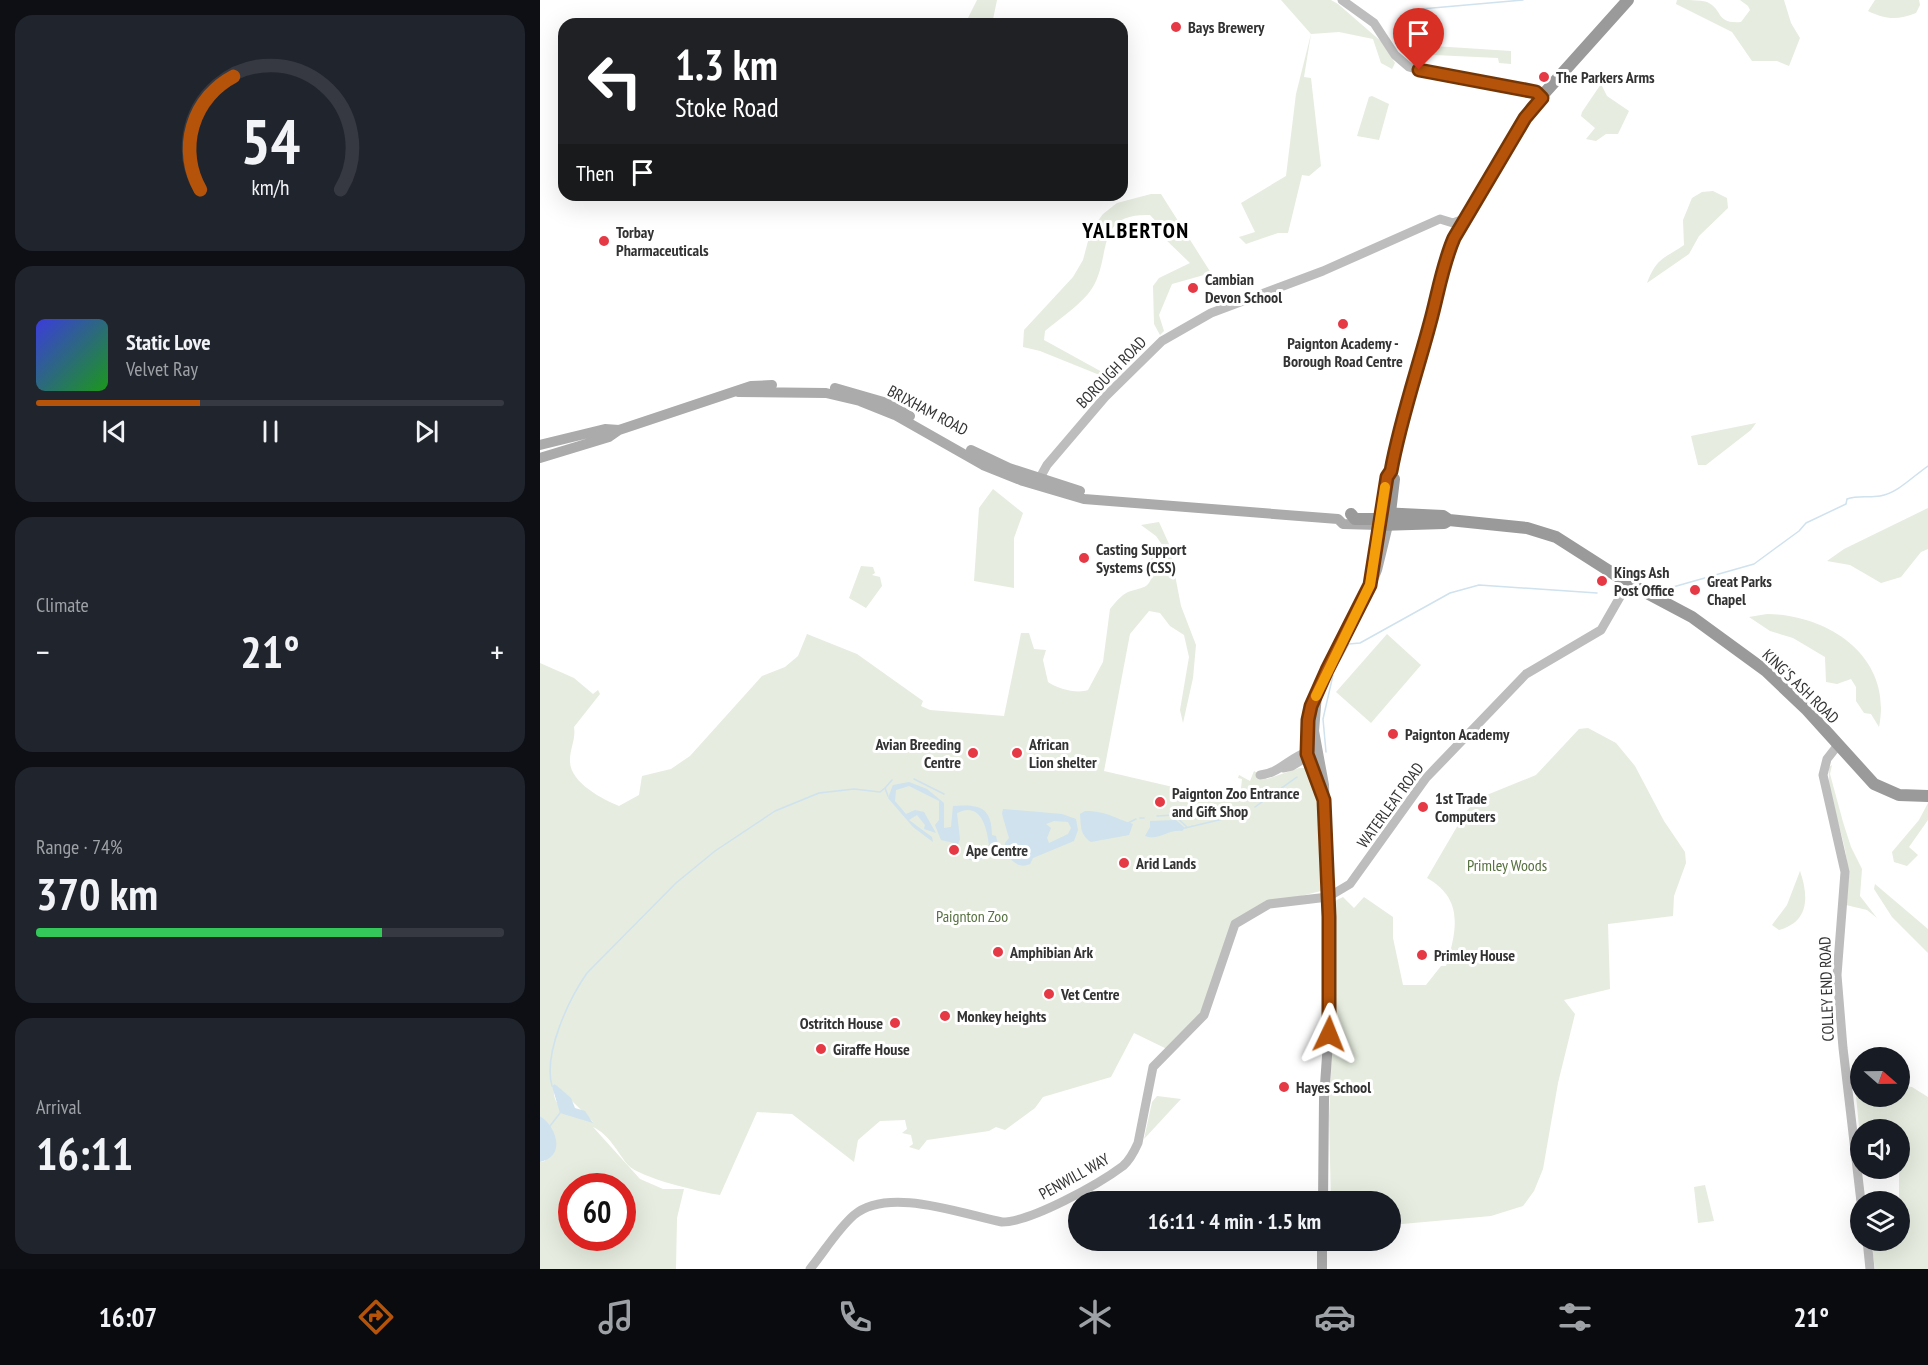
<!DOCTYPE html>
<html lang="en">
<head>
<meta charset="utf-8">
<style>
  :root { --surface:#171b24; --page:#20242c; --text:#f1f3f6; --muted:#9ea1a6; --line:#363941; --accent:#b45309 }
  body { margin:0; font-family:"PT Sans Narrow",sans-serif; background:var(--page); color:var(--text); height:100vh; display:flex; flex-direction:column; font-size:22px; white-space:nowrap }
  * { box-sizing:border-box; margin:0 }
  p { font-size:20px; color:var(--muted) }
  .icon { flex:none; width:33px; height:33px; fill:none; stroke:currentColor; stroke-width:2; stroke-linecap:round; stroke-linejoin:round }
  .map { position:relative; flex:1; overflow:hidden }
  .side { display:flex; flex-direction:column; gap:15px; padding:15px; background:#0d0f14; width:540px }
  .side>* { flex:none }
  .banner { position:absolute; left:18px; top:18px; width:570px; height:183px; border-radius:18px; box-shadow:0 6px 24px #0002; background:#202124; color:#fff; overflow:hidden }
  .needle { width:39px; rotate:110deg }
  .controls { position:absolute; left:1310px; top:1047px; display:grid; gap:12px }
  .controls a { display:grid; place-items:center; width:60px; height:60px; border-radius:50%; background:var(--surface); box-shadow:0 6px 24px #0002; font-size:30px }
  .speed { position:absolute; left:18px; top:1173px; display:flex; gap:12px; font-size:30px; font-weight:700; text-align:center }
  .speed>* { display:grid; place-content:center; width:78px; height:78px; border-radius:50%; background:var(--surface); box-shadow:0 6px 24px #0002; line-height:1 }
  .speed .limit { border:9px solid #d22; background:#fff; color:#111 }
  .pin { position:absolute; display:grid; place-items:center; width:51px; height:51px; color:#fff; margin:-62px -26px; border-radius:50% 50% 50% 0; rotate:-45deg; box-shadow:0 0 6px #0007 }
  .pin .icon { rotate:45deg }
  .me { position:absolute; width:66px; margin:-33px; rotate:2deg; stroke-linejoin:round; filter:drop-shadow(0 0 4px #0008) }
  .turn { display:flex; align-items:center; gap:21px; height:126px; padding:0 18px; font-size:27px }
  .turn .icon { width:78px; height:78px; stroke-width:2.5 }
  .turn b { display:block; font-size:42px; line-height:51px }
  .then { display:flex; align-items:center; height:57px; padding:0 18px; background:#0003; gap:12px; font-size:22px }
  .big { font-size:45px; font-weight:700; line-height:1.1 }
  .side .card { flex:1; display:flex; flex-direction:column; justify-content:center; gap:9px; min-width:0; padding:0 21px; border-radius:18px; background:var(--page) }
  .side .dial { align-items:center; gap:0 }
  .dial svg { height:156px; overflow:visible; fill:none; stroke:var(--line); stroke-width:7; stroke-linecap:round; text-anchor:middle }
  .dial text { fill:var(--text); stroke:none }
  .song { display:flex; align-items:center; gap:18px }
  .cover { width:72px; height:72px; border-radius:9px; background:linear-gradient(135deg,hsl(240 70% 55%),hsl(120 70% 35%)) }
  .played { height:6px; border-radius:3px; background:linear-gradient(90deg,var(--accent) 35%,var(--line) 35%) }
  .keys { display:flex; justify-content:space-around; direction:ltr }
  .heat { display:flex; justify-content:space-between; align-items:center; font-size:33px; direction:ltr }
  .charge { height:9px; border-radius:4px; background:linear-gradient(90deg,#34c759 74%,var(--line) 0) }
  .trip { position:absolute; left:528px; top:1191px; width:333px; height:60px; border-radius:30px; background:var(--surface); box-shadow:0 6px 24px #0002; font-weight:700; line-height:60px; text-align:center }
  .tab-bar { display:flex; height:96px; justify-content:space-around; align-items:center; background:#090b0e; color:var(--muted) }
  .tab-bar .icon { width:42px; height:42px }
  .tab-bar .selected { color:var(--accent) }
  .tab-bar b { font-size:27px; color:var(--text) }
  main { display:flex; flex:1; min-height:0 }
  .map>svg:first-child { display:block }
  .green { fill:#e6ecdf; fill-rule:evenodd }
  .water { fill:#cfe2ee; fill-rule:evenodd }
  .lines { fill:none; stroke-linecap:round; stroke-linejoin:round }
  .stream { stroke:#cfe2ee; stroke-width:1.5 }
  .secondary { stroke:#bdbdbd; stroke-width:9 }
  .primary { stroke:#ababab; stroke-width:10 }
  .highway { stroke:#9a9a9a; stroke-width:12 }
  .route-casing { stroke:#753606; stroke-width:15 }
  .route { stroke:#b45309; stroke-width:10 }
  .slow { stroke:#f59e0b; stroke-width:10 }
  .poi-dot { fill:#e63946; stroke:#fff; stroke-width:2 }
  .labels { text-anchor:middle; stroke-width:6; stroke-linejoin:round; paint-order:stroke }
  .poi-label { font-size:16px; font-weight:bold; fill:#333; stroke:#fff; text-anchor:start }
  .street-label { font-size:16px; fill:#333; stroke:#fff }
  .park-label { font-size:16px; fill:#56703f; stroke:#fff }
  .district-label { font-size:22px; font-weight:bold; letter-spacing:1.5px; fill:#000; stroke:#fff }
</style>
</head>
<body>
<main>
<section class="side">
<div class="card dial"><svg viewBox="0 0 100 80">
<path d="M14 69A42 42 0 1 1 86 69"/>
<path d="M14 69A42 42 0 0 1 31 11" stroke="#b45309"/>
<text x="50" y="56" font-size="32" font-weight="700">54</text>
<text x="50" y="72" font-size="11">km/h</text>
</svg></div>
<div class="card">
<div class="song"><i class="cover"></i><div><b>Static Love</b><p>Velvet Ray</p></div></div>
<div class="played"></div>
<div class="keys"><svg class="icon" aria-label="previous" viewBox="0 0 24 24"><path d="M18 5L8 12l10 7zM5 5v14"/></svg><svg class="icon" aria-label="pause" viewBox="0 0 24 24"><path d="M8 5v14M16 5v14"/></svg><svg class="icon" aria-label="next" viewBox="0 0 24 24"><path d="M6 5l10 7-10 7zM19 5v14"/></svg></div>
</div>
<div class="card"><p>Climate</p>
<div class="heat"><a>−</a><b class="big">21°</b><a>+</a></div>
</div>
<div class="card"><p>Range · 74%</p><b class="big">370 km</b><div class="charge"></div></div>
<div class="card"><p>Arrival</p><b class="big">16:11</b></div>
</section>
<div class="map">
<svg width="1388" height="1269" viewBox="0 0 1388 1269">
  <rect width="100%" height="100%" fill="#fff"/>
  <path class="green" d="M437 0H457L452 24H425Z
    M741 0H791L798 4 843 43 855 63 852 69 841 63 833 39 799 32 771 34 764 77 771 78 781 166 769 176 762 175 748 233H738L706 244 699 237 715 232 701 203 746 176 756 94 771 34Z
    M1137 0C1146 0 1159 0 1167 2 1184 10 1175 24 1201 22L1210 10 1208 6 1200 0H1244L1251 23 1260 38 1249 66 1237 61H1212L1192 32 1136 4Z
    M1335 0H1379L1380 5 1376 13C1358 20 1346 20 1328 11Z
    M878 45 971 51V64L959 63 958 58 873 54Z
    M1061 84 1067 96 1089 111 1078 134H1066L1056 141 1046 139 1055 128 1041 116 1042 112Z
    M832 96 849 104 839 140 817 136 829 97Z
    M1173 191 1187 198 1188 208 1159 236 1149 254 1107 283C1117 257 1124 259 1144 245L1143 220 1152 198 1162 192Z
    M611 194H621L671 273 632 284 619 315 624 331 620 335 614 324 613 286 619 278 650 263 622 236 623 229 610 215C550 213 575 261 548 294 536 308 519 319 505 331L504 340 573 378 572 380 500 351 483 347 484 330 533 277 543 260 551 230 563 214 577 203Z
    M1216 423 1211 430 1166 465H1158L1151 436Z
    M453 489 483 513 474 538V588L434 581 439 508Z
    M1388 508V549L1381 552 1361 577 1341 583 1310 565 1287 561 1304 549Z
    M619 522 629 544 641 606 656 645 653 678 643 723 640 710 649 657 644 635 630 626 620 613 609 611 590 634 564 771 693 801 695 796 700 797 702 779 698 778 699 775 710 781 714 771 727 779 759 768H767L779 801 781 891 729 904 695 923 670 1001 629 1050 594 1033 571 1077 503 1097 495 1108 465 1130 456 1127 449 1131 387 1140 379 1150 369 1147 373 1144 371 1135 362 1133 367 1129 365 1120 340 1121 318 1140 314 1162 252 1114 217 1112 180 1195C160 1192 100 1178 88 1165 77 1152 70 1135 53 1127L100 1179 123 1189H144L137 1218 136 1269H0V1162L5 1161 10 1126 0 1116V663L34 678 53 694 58 690 60 694 34 727C36 739 30 748 30 760 29 782 62 799 79 806L99 795 102 776 131 769 150 756 222 676 245 667 258 656 267 634 317 654 383 701 381 706 390 710 464 716 481 633H489L494 649 506 650 503 660 508 682C518 689 537 694 548 690L563 662 570 609C574 604 581 595 588 592 606 586 608 590 615 569L610 560 623 546 616 536 601 525ZM15 1084C28 1098 40 1108 53 1122 35 1117 8 1109 15 1084ZM32 1186H82V1238H32Z
    M321 566 333 567 335 573 332 575 340 577 342 586 326 608 309 598Z
    M1227 614C1289 615 1353 657 1339 727L1331 714 1324 713 1316 701V687L1311 679 1297 684 1286 682 1285 657 1253 638 1230 631 1209 617Z
    M847 634 881 665 831 723 796 692Z
    M1048 728 1076 743 1095 766 1124 821 1145 852 1146 863 1134 896 1133 916 1068 924 1070 989 1024 1000 1035 1014 1018 1083 1003 1169 994 1191 983 1206 951 1216 851 1225 850 1202H791L789 1117 795 985 793 902 803 897 814 908 824 897 853 917V938L863 985H886L901 966H906C917 930 924 899 887 878L925 813 937 799 996 775 1039 729Z
    M1292 765 1290 774 1303 822 1311 847 1322 869 1320 896 1337 918 1327 910 1306 905C1308 884 1309 865 1304 845 1298 818 1287 795 1289 767Z
    M1388 803V820L1369 847 1378 855 1367 866 1354 862 1352 852 1379 820Z
    M1260 871C1269 897 1269 922 1239 930L1232 925 1247 905Z
    M1335 884 1388 929V953L1352 917 1334 889Z
    M1315 1084H1320V1096H1359V1085L1372 1087 1388 1097V1269H1335L1331 1241 1359 1240V1202L1326 1201 1325 1198 1359 1200V1130H1320V1138Z
    M617 1096 641 1099 604 1139 612 1102Z
    M1165 1185 1174 1221 1158 1223 1154 1187Z"/>
  <path class="water" d="M369 782 387 789 404 803V828L411 827 413 806C439 804 452 807 452 835L456 836 458 845C447 851 443 866 428 859V855L441 854 449 845C447 828 441 801 417 813L420 839 418 844 401 840 395 825 399 820V801L369 786 356 790 355 801 366 814 375 810 384 812 396 833 384 829 385 825 377 815 369 820 392 837 393 842 373 827 348 798 353 785Z
    M463 809 522 814 536 819 538 830 534 841 493 858 490 864C479 869 474 862 466 855L465 843 469 838 462 814ZM514 821 528 822 531 828 528 834 509 843 507 838 511 828 506 824Z
    M545 811C566 811 574 818 593 824L589 835 551 842C540 835 541 826 540 814Z
    M636 820 645 828 642 831C628 829 619 841 605 836L610 827V821Z
    M15 1084 31 1098 35 1108 45 1111 53 1123 20 1113 12 1086Z
    M0 1116C16 1126 27 1156 0 1162Z"/>
  <g class="lines">
    <path class="stream" d="M881 9 983 0
      M1126 589 1214 564 1259 531 1266 523 1306 504 1307 499C1318 495 1328 498 1340 496 1358 493 1373 476 1388 466
      M800 660 809 644 820 643 910 593 939 585 1057 593
      M786 752 783 719 793 675
      M374 779 404 794
      M345 788 352 780
      M715 807 757 777
      M617 816 634 815 647 827
      M600 818H604
      M588 823 596 819
      M645 828 704 814
      M12 1086C3 1053 29 999 47 973L136 883 175 851 235 811 279 793 314 789 340 792 345 788 348 796
      M10 1126 20 1113"/>
    <path class="secondary" d="M802 0 834 23 855 55 869 67 895 75 996 92 1002 97
      M497 483 507 465 565 397 622 341 671 313 783 271 900 219 913 223 924 219
      M1298 745 1287 759 1283 775 1305 872 1297 975 1303 1048 1321 1202
      M743 768 752 766 773 753
      M720 775C738 774 749 758 767 752L773 754
      M1327 1240 1330 1269
      M270 1269C284 1252 297 1230 314 1215 348 1186 422 1214 462 1222 491 1222 559 1184 583 1166 590 1160 594 1152 598 1143L613 1067 664 1015 695 924 729 904 788 897 810 884 886 778 986 674 1061 630 1088 583"/>
    <path class="primary" d="M295 388 347 403 370 416
      M198 392 286 393 320 401 355 415 443 465 483 481 544 499 798 519 803 524 839 525 831 568 833 574
      M0 445 65 429 79 430 211 386 232 385
      M431 450 469 468 540 491
      M0 458 69 437 79 430
      M777 694 774 731 784 785 789 917 790 1014 784 1099 783 1202
      M775 698 827 595 837 570 848 525
      M768 725 767 754 779 788
      M782 1269V1240"/>
    <path class="highway" d="M841 513 903 516 909 520 987 528 1016 537 1088 583 1152 617 1226 671 1267 710 1334 784 1359 795 1388 796
      M811 514 815 519H848
      M909 520 904 523 839 525 847 477 851 471C860 422 876 375 889 327 897 297 901 267 913 238L992 107 1088 0
      M849 521 854 479"/>
  </g>
  <g class="lines">
    <defs>
      <path id="route" d="M789 1034V917L784 800 767 754 768 720 771 706 787 670 830 585 847 477 851 471C860 421 877 372 890 323 898 294 902 266 914 238L985 118 1002 98 996 92 879 70"/>
    </defs>
    <use href="#route" class="route-casing"/>
    <use href="#route" class="route"/>
    <path class="slow" d="M776 696 830 585 845 487"/>
  </g>
  <g class="poi-dot">
    <circle cx="636" cy="27" r="6"/>
    <circle cx="1004" cy="77" r="6"/>
    <circle cx="64" cy="241" r="6"/>
    <circle cx="653" cy="288" r="6"/>
    <circle cx="803" cy="324" r="6"/>
    <circle cx="544" cy="558" r="6"/>
    <circle cx="1062" cy="581" r="6"/>
    <circle cx="1155" cy="590" r="6"/>
    <circle cx="853" cy="734" r="6"/>
    <circle cx="433" cy="753" r="6"/>
    <circle cx="477" cy="753" r="6"/>
    <circle cx="620" cy="802" r="6"/>
    <circle cx="883" cy="807" r="6"/>
    <circle cx="414" cy="850" r="6"/>
    <circle cx="584" cy="863" r="6"/>
    <circle cx="458" cy="952" r="6"/>
    <circle cx="882" cy="955" r="6"/>
    <circle cx="509" cy="994" r="6"/>
    <circle cx="405" cy="1016" r="6"/>
    <circle cx="355" cy="1023" r="6"/>
    <circle cx="281" cy="1049" r="6"/>
    <circle cx="744" cy="1087" r="6"/>
  </g>
  <g class="labels">
    <g class="poi-label">
      <text x="648" y="33">Bays Brewery</text>
      <text x="1016" y="83">The Parkers Arms</text>
      <text x="76" y="238">Torbay<tspan x="76" dy="18">Pharmaceuticals</tspan></text>
      <text x="665" y="285">Cambian<tspan x="665" dy="18">Devon School</tspan></text>
      <text x="803" y="349" text-anchor="middle">Paignton Academy -<tspan x="803" dy="18">Borough Road Centre</tspan></text>
      <text x="556" y="555">Casting Support<tspan x="556" dy="18">Systems (CSS)</tspan></text>
      <text x="1074" y="578">Kings Ash<tspan x="1074" dy="18">Post Office</tspan></text>
      <text x="1167" y="587">Great Parks<tspan x="1167" dy="18">Chapel</tspan></text>
      <text x="865" y="740">Paignton Academy</text>
      <text x="421" y="750" text-anchor="end">Avian Breeding<tspan x="421" dy="18">Centre</tspan></text>
      <text x="489" y="750">African<tspan x="489" dy="18">Lion shelter</tspan></text>
      <text x="632" y="799">Paignton Zoo Entrance<tspan x="632" dy="18">and Gift Shop</tspan></text>
      <text x="895" y="804">1st Trade<tspan x="895" dy="18">Computers</tspan></text>
      <text x="426" y="856">Ape Centre</text>
      <text x="596" y="869">Arid Lands</text>
      <text x="470" y="958">Amphibian Ark</text>
      <text x="894" y="961">Primley House</text>
      <text x="521" y="1000">Vet Centre</text>
      <text x="417" y="1022">Monkey heights</text>
      <text x="343" y="1029" text-anchor="end">Ostritch House</text>
      <text x="293" y="1055">Giraffe House</text>
      <text x="756" y="1093">Hayes School</text>
    </g>
    <g class="street-label">
      <text transform="translate(571 372) rotate(-46)" y="6">BOROUGH ROAD</text>
      <text transform="translate(388 410) rotate(28)" y="6">BRIXHAM ROAD</text>
      <text transform="translate(1261 686) rotate(44)" y="6">KING'S ASH ROAD</text>
      <text transform="translate(850 805) rotate(-54)" y="6">WATERLEAT ROAD</text>
      <text transform="translate(1286 989) rotate(-92)" y="6">COLLEY END ROAD</text>
      <text transform="translate(534 1176) rotate(-29)" y="6">PENWILL WAY</text>
    </g>
    <g class="park-label">
      <text x="967" y="871">Primley Woods</text>
      <text x="432" y="922">Paignton Zoo</text>
    </g>
    <g class="district-label">
      <text x="596" y="238">YALBERTON</text>
    </g>
  </g>
</svg>
<div class="controls">
<a><svg class="needle" viewBox="-14 -14 28 28"><path d="M0-13l5 13h-10z" fill="#e53935"/><path d="M0 13l5-13h-10z" fill="#9ea1a6"/></svg></a>
<a><svg class="icon" aria-label="sound" viewBox="0 0 24 24"><path d="M4 9h4l5-4v14l-5-4H4zM17 9q2 3 0 6"/></svg></a>
<a><svg class="icon" aria-label="layers" viewBox="0 0 24 24"><path d="M12 4l9 5-9 5-9-5zM3 14l9 5 9-5"/></svg></a>
</div>
<div class="speed"><div class="limit">60</div></div>
<div class="pin" style="left:879px;top:70px;background:#d93025"><svg class="icon" aria-label="arrive" viewBox="0 0 24 24"><path d="M6 21V4h12l-3 4 3 4H6"/></svg></div>
<svg class="me" style="left:789px;top:1034px" viewBox="-20 -20 40 40"><path d="M0-17L14 15 0 8-14 15z" fill="#b45309" stroke="#fff" stroke-width="4"/></svg>
<div class="trip">16:11 · 4 min · 1.5 km</div>
<div class="banner">
<div class="turn"><svg class="icon" aria-label="left" viewBox="0 0 24 24"><path d="M17 20v-9H6M10 6l-5 5 5 5"/></svg><div><b>1.3 km</b>Stoke Road</div></div>
<div class="then">Then<svg class="icon" aria-label="arrive" viewBox="0 0 24 24"><path d="M6 21V4h12l-3 4 3 4H6"/></svg></div>
</div>
</div>
</main>
<nav class="tab-bar">
<b>16:07</b>
<svg class="icon selected" aria-label="directions" viewBox="0 0 24 24"><path d="M12 3l9 9-9 9-9-9zM9 14v-3h6M13 9l2 2-2 2"/></svg>
<svg class="icon" aria-label="music" viewBox="0 0 24 24"><path d="M9 18V5l10-2v13"/><circle cx="6" cy="18" r="3"/><circle cx="16" cy="16" r="3"/></svg>
<svg class="icon" aria-label="phone" viewBox="0 0 24 24"><path d="M5 4h4l2 5-3 2q2 4 5 5l2-3 5 2v4C11 20 4 13 5 4z"/></svg>
<svg class="icon" aria-label="climate" viewBox="0 0 24 24"><path d="M12 3v18M4 7l16 10M4 17L20 7"/></svg>
<svg class="icon" aria-label="car" viewBox="0 0 24 24"><path d="M5 17H2v-5l4-1 3-4h7l3 4 3 1v5h-3M9 17h6M6 11h13"/><circle cx="7" cy="17" r="2"/><circle cx="17" cy="17" r="2"/></svg>
<svg class="icon" aria-label="filters" viewBox="0 0 24 24"><path d="M4 7h16M4 17h16"/><circle cx="9" cy="7" r="2"/><circle cx="15" cy="17" r="2"/></svg>
<b>21°</b>
</nav>
</body>
</html>
